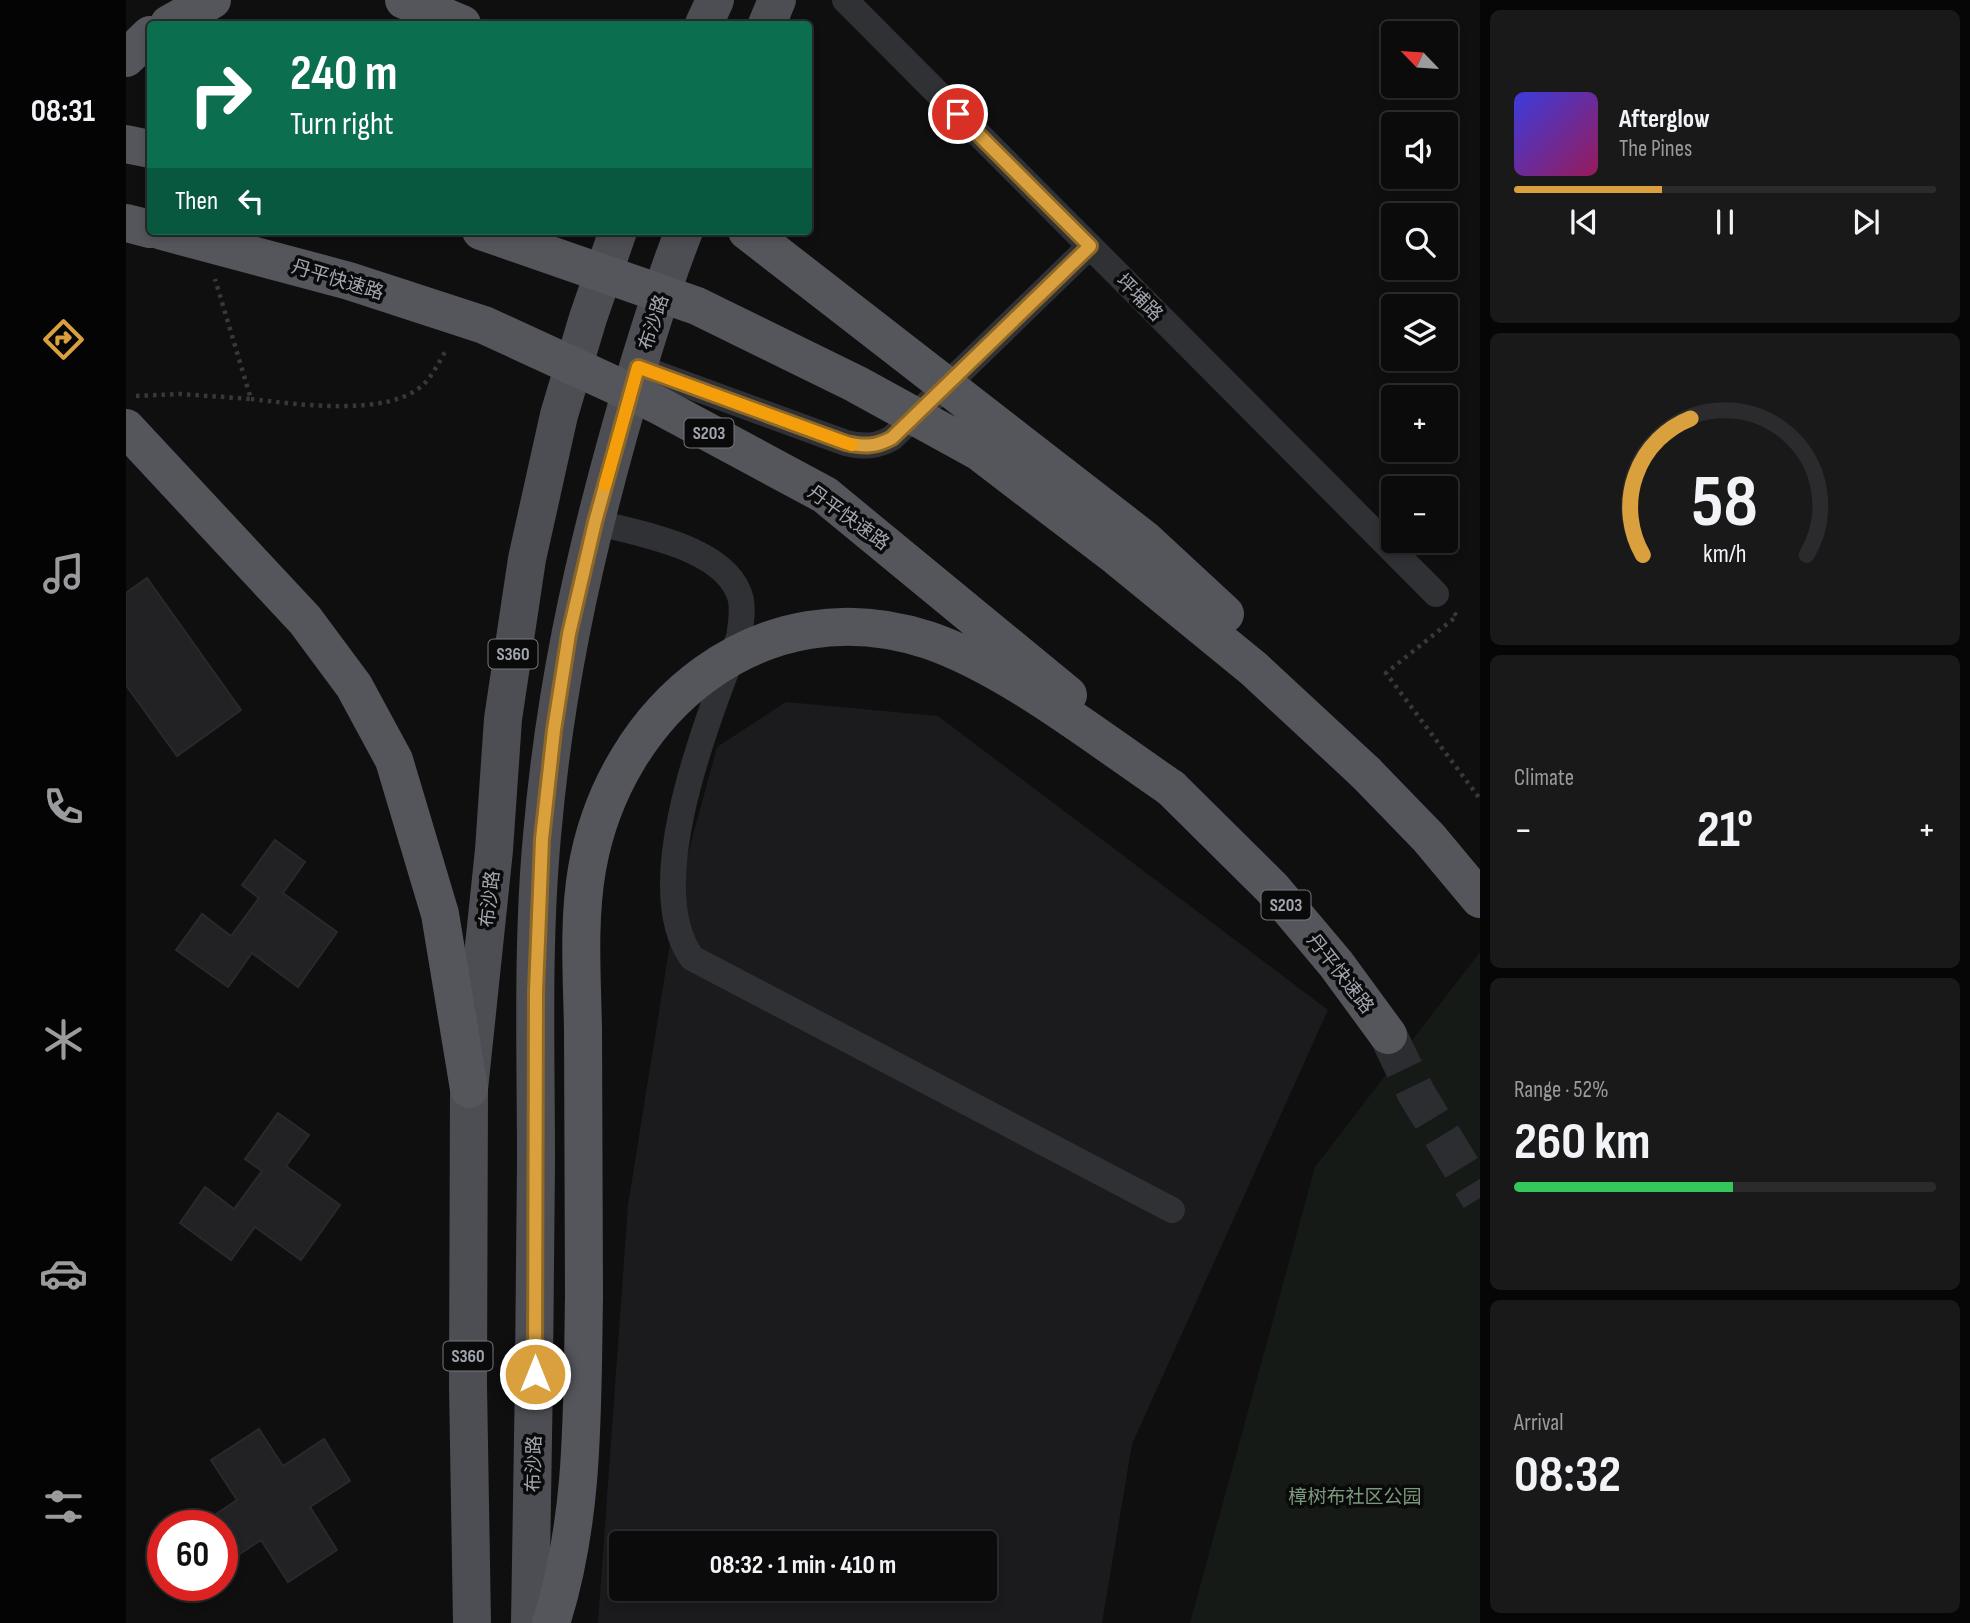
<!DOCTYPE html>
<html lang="en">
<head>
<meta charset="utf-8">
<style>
  :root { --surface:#0b0b0c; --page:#19191a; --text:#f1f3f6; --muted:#9a9b9d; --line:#2b2b2d; --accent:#d9a03d }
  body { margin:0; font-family:"Sofia Sans Condensed","Noto Sans SC",sans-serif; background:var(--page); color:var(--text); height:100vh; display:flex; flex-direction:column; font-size:26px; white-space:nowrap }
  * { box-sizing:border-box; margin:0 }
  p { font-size:23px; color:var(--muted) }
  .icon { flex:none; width:38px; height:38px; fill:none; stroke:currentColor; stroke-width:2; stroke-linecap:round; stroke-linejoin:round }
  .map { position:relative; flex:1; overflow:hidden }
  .drawer { display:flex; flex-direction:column; gap:10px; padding:10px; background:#060607; width:490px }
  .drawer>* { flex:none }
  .hud { position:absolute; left:21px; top:21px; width:665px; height:214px; border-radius:7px; box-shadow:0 4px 10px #0003,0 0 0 2px var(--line); background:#0b6e4f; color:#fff; overflow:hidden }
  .needle { width:46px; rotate:295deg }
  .fabs { position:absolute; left:1255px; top:21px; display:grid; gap:14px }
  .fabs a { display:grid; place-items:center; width:77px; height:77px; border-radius:7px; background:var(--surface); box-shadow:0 4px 10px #0003,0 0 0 2px var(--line); font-size:35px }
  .speed { position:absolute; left:21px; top:1510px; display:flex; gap:14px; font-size:35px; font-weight:700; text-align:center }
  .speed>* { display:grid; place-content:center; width:91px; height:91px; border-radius:50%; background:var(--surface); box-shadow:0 4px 10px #0003,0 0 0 2px var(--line); line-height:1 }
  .speed .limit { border:10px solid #d22; background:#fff; color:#111 }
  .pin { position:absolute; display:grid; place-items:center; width:60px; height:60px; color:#fff; margin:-30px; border:4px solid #fff; border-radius:50%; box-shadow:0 2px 7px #0007 }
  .me { position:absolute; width:77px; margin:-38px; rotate:0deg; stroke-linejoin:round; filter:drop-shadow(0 0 5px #0008) }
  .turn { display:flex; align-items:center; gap:24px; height:147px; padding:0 28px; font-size:32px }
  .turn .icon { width:91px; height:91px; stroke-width:2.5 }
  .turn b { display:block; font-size:49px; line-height:60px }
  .then { display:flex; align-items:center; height:66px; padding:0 28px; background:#0003; gap:14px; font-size:26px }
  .big { font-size:52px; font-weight:700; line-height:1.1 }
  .drawer .widget { flex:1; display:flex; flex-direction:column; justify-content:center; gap:10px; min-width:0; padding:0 24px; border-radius:10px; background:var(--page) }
  .drawer .dial { align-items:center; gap:0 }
  .dial svg { height:182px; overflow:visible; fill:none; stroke:var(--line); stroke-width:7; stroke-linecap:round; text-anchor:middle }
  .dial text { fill:var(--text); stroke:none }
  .song { display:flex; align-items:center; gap:21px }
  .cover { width:84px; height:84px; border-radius:10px; background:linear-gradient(135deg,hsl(240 70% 55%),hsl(330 70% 35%)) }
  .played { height:7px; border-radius:4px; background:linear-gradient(90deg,var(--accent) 35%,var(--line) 35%) }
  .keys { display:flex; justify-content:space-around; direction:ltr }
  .heat { display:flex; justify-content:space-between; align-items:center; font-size:38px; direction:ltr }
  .charge { height:10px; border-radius:5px; background:linear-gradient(90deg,#34c759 52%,var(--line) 0) }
  .trip { position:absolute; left:483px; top:1531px; width:388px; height:70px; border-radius:7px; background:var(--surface); box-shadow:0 4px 10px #0003,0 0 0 2px var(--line); font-weight:700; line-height:70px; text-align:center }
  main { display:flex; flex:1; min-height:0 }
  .tab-bar { display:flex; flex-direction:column; width:126px; justify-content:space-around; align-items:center; background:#040405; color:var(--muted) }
  .tab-bar .icon { width:49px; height:49px }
  .tab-bar .active { color:var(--accent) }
  .tab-bar b { font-size:32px; color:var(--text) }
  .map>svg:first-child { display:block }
  .built { fill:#1b1b1d; fill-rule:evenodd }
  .green { fill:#161a16 }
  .building { fill:#222224; stroke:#29292c; stroke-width:2 }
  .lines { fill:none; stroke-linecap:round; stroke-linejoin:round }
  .trunk-tunnel { stroke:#2c2d30; stroke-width:38; stroke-dasharray:38 19; stroke-linecap:butt }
  .path { stroke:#36383b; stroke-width:4.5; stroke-dasharray:3.5 5; stroke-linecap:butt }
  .minor { stroke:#303134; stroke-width:26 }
  .primary { stroke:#4d4e53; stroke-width:38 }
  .trunk { stroke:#55565c; stroke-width:38 }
  .trunk-bridge { stroke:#55565c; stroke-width:38 }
  .route-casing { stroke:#8d6828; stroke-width:18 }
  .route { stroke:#d9a03d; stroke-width:12 }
  .slow { stroke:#f59e0b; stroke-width:12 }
  .labels { text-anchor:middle; stroke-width:7; stroke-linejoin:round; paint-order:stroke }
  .shield { fill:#0a0a0b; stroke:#74777e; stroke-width:2 }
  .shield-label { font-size:18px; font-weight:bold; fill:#a2a6af }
  .street-label { font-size:19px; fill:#a2a6af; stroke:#0a0a0b }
  .park-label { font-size:19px; fill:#7b987c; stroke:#0a0a0b }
</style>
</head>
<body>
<main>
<nav class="tab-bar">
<b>08:31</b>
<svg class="icon active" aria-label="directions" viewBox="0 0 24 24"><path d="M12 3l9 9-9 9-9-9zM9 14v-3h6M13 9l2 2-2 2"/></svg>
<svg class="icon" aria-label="music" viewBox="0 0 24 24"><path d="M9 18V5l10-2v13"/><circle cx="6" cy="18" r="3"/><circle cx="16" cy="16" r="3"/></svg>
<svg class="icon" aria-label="phone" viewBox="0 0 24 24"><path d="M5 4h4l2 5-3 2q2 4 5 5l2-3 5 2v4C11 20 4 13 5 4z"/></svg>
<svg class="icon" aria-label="climate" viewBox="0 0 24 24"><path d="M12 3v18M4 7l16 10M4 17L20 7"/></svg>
<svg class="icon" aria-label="car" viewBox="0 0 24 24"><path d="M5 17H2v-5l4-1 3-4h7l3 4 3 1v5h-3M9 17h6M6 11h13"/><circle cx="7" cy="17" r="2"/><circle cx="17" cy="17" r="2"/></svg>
<svg class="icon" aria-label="filters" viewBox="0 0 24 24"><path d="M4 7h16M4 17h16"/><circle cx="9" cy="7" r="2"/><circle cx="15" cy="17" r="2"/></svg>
</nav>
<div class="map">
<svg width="1354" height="1623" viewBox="0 0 1354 1623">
  <rect width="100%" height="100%" fill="#0f0f10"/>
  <path class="built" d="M660 702 812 716 1202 1010 1006 1444 976 1623H472L502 1205 553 887 591 747ZM495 1544H859V1589H495Z"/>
  <path class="green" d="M1354 952V1623H1064L1189 1167Z"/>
  <path class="building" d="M21 578 115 710 51 756 0 685V593Z
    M149 840 179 862 157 893 211 932 172 987 126 953 102 987 50 950 76 914 105 936 133 898 116 885Z
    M152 1113 183 1135 160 1166 214 1205 175 1260 129 1227 105 1260 54 1223 79 1187 108 1209 136 1171 119 1159Z
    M133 1429 157 1466 198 1439 224 1481 184 1507 211 1550 162 1582 135 1540 103 1561 96 1551V1526H80L78 1522 111 1500 85 1460Z"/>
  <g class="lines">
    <path class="trunk-tunnel" d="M1262 1035 1290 1093 1354 1198"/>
    <path class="path" d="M10 396 55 394 125 399 89 279
      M125 399C170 404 263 418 298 384 306 376 313 362 319 352
      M1328 613 1331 616 1260 673 1354 799"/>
    <path class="minor" d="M719 0 1310 594
      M512 367 720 443C738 447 750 447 766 438L964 246
      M469 522C512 534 603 547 615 600 617 612 615 625 613 637 584 715 513 884 566 958L1046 1210"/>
    <path class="primary" d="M578 24 589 0
      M641 24 651 0
      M346 1623 342 1385 343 1089 368 850 377 719 401 559 433 415 462 318 492 231
      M404 1623C407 1469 409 1316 410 1162 410 1054 406 944 416 836 428 696 455 569 493 433 512 365 532 297 558 231"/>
    <path class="trunk" d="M278 0 336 24
      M43 24 86 0
      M0 144 24 149
      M0 223 24 229
      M0 428 179 620 228 686 268 760 314 914 343 1089
      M1240 773 1303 838 1354 899
      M1045 788 1146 888 1210 964 1262 1035
      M425 1623C459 1518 456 1406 458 1297"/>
    <path class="trunk-bridge" d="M0 58 24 35
      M36 231 223 281 358 325 532 405 699 495 942 695
      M355 231 571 306 730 384 852 451 991 557 1128 669 1240 773
      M621 231 1018 539 1099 614
      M458 1297C458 1208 457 1119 457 1029 456 977 452 921 461 869 489 708 636 585 802 640 882 667 974 740 1045 788"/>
  </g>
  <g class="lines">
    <defs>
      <path id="route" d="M409 1374 410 991 416 839 428 730 443 634 469 522 512 367 720 443C738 447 750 447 766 438L964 246 832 114"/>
    </defs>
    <use href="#route" class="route-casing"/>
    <use href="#route" class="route"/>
    <path class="slow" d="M479 485 512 367 726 445"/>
  </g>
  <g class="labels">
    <g class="shield">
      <rect x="558.5" y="418.5" width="49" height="29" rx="5"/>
      <rect x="362.5" y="639.5" width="49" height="29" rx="5"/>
      <rect x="1135.5" y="890.5" width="49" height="29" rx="5"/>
      <rect x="317.5" y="1341.5" width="49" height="29" rx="5"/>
    </g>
    <g class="shield-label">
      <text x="583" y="439">S203</text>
      <text x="387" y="660">S360</text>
      <text x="1160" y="911">S203</text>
      <text x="342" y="1362">S360</text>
    </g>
    <g class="street-label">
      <text transform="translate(212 279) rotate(17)" y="7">丹平快速路</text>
      <text transform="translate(1014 297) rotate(45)" y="7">坪埔路</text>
      <text transform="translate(527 322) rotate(-72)" y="7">布沙路</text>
      <text transform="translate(723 517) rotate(36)" y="7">丹平快速路</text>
      <text transform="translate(363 899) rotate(-84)" y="7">布沙路</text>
      <text transform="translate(1215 973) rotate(52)" y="7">丹平快速路</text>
      <text transform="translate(407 1464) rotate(-89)" y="7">布沙路</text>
    </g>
    <g class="park-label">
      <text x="1229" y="1503">樟树布社区公园</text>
    </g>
  </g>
</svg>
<div class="fabs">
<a><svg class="needle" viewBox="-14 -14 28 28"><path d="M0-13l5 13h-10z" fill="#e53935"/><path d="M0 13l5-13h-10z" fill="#9a9b9d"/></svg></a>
<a><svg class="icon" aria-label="sound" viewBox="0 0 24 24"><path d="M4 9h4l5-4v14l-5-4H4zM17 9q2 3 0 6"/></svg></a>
<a><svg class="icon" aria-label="search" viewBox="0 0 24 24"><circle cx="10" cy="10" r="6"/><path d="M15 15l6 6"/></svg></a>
<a><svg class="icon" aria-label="layers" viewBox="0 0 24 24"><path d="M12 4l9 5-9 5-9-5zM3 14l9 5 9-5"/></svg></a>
<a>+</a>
<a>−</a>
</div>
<div class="speed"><div class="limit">60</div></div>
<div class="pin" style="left:832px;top:114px;background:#d93025"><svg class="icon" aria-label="arrive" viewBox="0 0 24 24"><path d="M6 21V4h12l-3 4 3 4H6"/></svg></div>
<svg class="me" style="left:409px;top:1374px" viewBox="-20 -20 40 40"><circle r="17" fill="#d9a03d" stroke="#fff" stroke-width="3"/><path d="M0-11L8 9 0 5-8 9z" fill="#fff"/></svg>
<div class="trip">08:32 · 1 min · 410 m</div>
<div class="hud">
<div class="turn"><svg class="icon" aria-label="right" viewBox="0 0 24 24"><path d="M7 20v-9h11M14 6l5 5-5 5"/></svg><div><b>240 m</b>Turn right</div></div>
<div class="then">Then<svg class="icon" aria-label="left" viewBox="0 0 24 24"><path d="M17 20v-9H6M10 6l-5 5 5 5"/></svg></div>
</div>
</div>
<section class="drawer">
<div class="widget">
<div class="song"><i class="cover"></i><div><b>Afterglow</b><p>The Pines</p></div></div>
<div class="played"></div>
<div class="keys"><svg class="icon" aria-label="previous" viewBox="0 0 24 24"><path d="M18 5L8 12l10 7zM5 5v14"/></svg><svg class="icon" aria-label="pause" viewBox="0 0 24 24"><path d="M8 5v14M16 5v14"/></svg><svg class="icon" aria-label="next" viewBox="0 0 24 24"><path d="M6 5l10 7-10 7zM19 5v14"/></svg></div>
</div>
<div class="widget dial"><svg viewBox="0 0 100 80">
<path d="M14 69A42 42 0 1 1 86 69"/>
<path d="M14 69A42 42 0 0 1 35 9" stroke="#d9a03d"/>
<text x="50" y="56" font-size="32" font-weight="700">58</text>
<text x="50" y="72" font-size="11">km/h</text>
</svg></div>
<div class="widget"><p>Climate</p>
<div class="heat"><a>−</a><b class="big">21°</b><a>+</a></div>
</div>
<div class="widget"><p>Range · 52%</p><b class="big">260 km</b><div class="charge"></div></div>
<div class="widget"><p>Arrival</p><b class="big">08:32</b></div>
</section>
</main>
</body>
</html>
